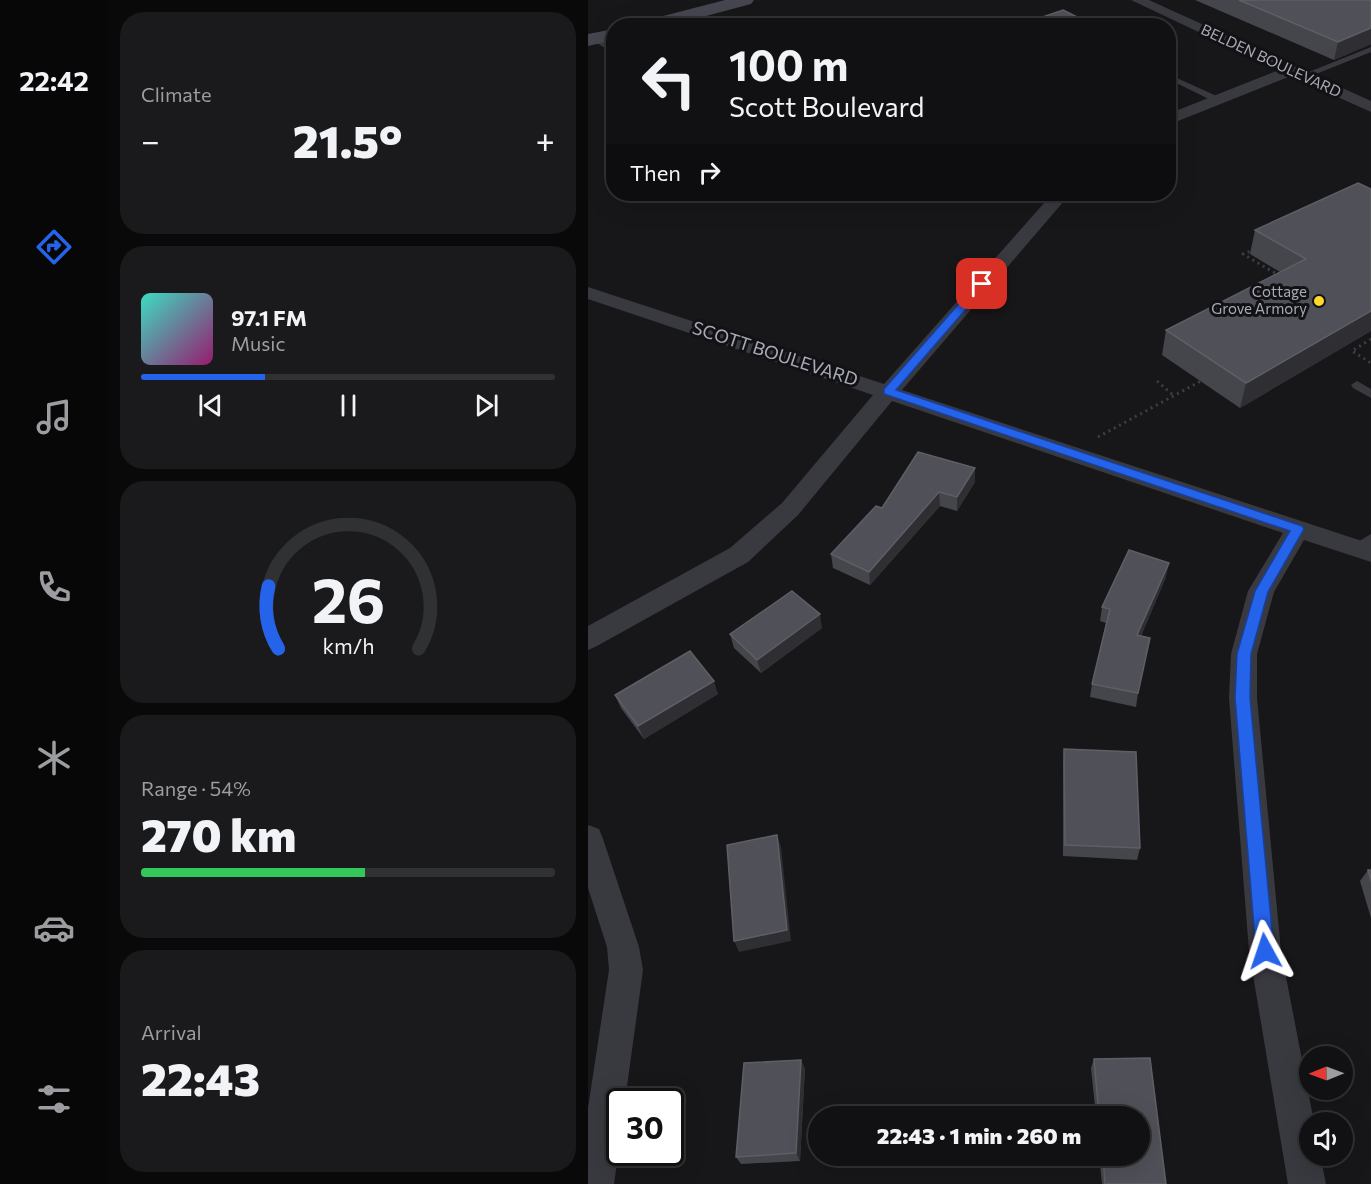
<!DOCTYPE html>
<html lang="en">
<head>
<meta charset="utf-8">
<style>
  :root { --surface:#111113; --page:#1a1a1c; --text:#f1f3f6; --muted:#9c9da0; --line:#303133; --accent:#2563eb }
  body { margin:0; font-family:Commissioner,sans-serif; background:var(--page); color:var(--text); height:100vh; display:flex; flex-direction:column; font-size:22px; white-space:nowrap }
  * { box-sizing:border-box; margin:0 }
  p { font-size:20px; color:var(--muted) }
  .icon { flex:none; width:33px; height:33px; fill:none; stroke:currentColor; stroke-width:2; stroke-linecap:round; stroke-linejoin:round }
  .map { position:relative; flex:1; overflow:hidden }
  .panel { display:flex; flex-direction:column; gap:12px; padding:12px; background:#09090a; width:480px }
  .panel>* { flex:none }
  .hud { position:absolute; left:18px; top:18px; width:570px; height:183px; border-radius:24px; box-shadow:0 6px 24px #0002,0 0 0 2px var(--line); background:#111113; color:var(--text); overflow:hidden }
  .needle { width:39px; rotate:269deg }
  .controls { position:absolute; left:711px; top:1046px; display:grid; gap:12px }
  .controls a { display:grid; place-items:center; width:54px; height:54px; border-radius:50%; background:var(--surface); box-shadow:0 6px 24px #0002,0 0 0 2px var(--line); font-size:30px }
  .speed { position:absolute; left:18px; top:1088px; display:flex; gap:12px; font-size:30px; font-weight:700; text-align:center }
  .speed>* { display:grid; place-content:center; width:78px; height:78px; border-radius:50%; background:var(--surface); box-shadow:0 6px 24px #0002,0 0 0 2px var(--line); line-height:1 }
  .speed .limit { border:3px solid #111; border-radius:9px; background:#fff; color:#111 }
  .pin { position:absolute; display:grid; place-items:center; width:51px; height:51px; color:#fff; margin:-26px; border-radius:12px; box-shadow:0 3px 9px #0006 }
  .me { position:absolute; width:66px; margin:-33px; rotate:355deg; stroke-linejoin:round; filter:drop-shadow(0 0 4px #0008) }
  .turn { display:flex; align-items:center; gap:21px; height:126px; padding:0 24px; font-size:27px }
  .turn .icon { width:78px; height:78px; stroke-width:2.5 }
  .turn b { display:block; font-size:42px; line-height:51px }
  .then { display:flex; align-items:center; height:57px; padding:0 24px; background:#0003; gap:12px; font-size:22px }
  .big { font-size:45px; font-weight:800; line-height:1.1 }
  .panel .card { flex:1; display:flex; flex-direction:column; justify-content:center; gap:9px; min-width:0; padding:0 21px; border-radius:24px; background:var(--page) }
  .panel .dial { align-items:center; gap:0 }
  .dial svg { height:156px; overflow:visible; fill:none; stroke:var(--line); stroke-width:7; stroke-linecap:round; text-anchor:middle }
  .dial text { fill:var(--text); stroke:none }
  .song { display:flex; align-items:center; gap:18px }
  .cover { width:72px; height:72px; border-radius:9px; background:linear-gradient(135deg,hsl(170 70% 55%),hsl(320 70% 35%)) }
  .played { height:6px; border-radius:3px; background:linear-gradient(90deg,var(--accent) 30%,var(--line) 30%) }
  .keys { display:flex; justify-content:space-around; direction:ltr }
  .heat { display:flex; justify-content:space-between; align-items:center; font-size:33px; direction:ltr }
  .charge { height:9px; border-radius:4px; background:linear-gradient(90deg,#34c759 54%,var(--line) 0) }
  .trip { position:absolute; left:220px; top:1106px; width:342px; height:60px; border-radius:30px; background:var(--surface); box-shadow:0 6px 24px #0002,0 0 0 2px var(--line); font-weight:800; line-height:60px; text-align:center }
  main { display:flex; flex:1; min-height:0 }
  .dock { display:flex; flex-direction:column; width:108px; justify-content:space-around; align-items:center; background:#070708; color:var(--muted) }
  .dock .icon { width:42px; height:42px }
  .dock .current { color:var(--accent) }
  .dock b { font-size:27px; color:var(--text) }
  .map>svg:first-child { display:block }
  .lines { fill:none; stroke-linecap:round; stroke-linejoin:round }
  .path { stroke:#3d3e46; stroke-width:3; stroke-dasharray:2 4; stroke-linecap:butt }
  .lane { fill:#393940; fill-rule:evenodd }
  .street { fill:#393940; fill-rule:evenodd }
  .secondary { fill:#45464f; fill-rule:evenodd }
  .wall { fill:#45464c }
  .shaded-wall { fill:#2e2e33 }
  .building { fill:#505058; stroke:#5e5e67; stroke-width:1.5 }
  .route { fill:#2563eb; stroke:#184099; stroke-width:1.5 }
  .poi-dot { fill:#ffd929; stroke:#121214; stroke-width:2 }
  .labels { text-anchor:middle; stroke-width:6; stroke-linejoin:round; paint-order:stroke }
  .far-street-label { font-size:15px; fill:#a8aaba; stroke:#121214 }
  .far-poi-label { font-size:15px; fill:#a8aaba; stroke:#121214; text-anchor:end }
  .street-label { font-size:18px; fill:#a8aaba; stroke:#121214 }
</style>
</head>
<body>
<main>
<nav class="dock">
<b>22:42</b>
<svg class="icon current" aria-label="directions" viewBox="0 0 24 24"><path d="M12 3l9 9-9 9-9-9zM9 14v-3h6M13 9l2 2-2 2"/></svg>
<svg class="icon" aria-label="music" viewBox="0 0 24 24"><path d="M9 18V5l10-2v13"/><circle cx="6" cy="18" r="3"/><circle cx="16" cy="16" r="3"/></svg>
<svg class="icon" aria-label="phone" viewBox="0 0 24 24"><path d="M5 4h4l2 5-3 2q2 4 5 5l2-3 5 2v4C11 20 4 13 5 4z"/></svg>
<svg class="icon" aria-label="climate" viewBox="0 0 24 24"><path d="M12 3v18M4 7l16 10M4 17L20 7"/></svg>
<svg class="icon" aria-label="car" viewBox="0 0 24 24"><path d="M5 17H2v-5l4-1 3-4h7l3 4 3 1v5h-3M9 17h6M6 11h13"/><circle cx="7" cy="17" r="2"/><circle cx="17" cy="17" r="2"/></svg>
<svg class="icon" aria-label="filters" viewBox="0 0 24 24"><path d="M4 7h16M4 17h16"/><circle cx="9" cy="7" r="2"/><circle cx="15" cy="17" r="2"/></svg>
</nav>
<section class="panel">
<div class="card"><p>Climate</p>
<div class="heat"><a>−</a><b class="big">21.5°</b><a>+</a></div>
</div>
<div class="card">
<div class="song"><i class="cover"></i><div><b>97.1 FM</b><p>Music</p></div></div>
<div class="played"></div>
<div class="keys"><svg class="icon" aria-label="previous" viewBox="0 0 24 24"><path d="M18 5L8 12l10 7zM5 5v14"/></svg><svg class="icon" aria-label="pause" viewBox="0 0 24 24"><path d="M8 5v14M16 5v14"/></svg><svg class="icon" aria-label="next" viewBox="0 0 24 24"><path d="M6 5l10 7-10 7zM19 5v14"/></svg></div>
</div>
<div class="card dial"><svg viewBox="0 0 100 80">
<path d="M14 69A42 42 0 1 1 86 69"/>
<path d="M14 69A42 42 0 0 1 9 37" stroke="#2563eb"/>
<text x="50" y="56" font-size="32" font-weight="700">26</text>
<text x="50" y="72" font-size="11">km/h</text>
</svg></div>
<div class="card"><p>Range · 54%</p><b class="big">270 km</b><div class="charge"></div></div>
<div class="card"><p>Arrival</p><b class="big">22:43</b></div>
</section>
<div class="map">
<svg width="783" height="1184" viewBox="0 0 783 1184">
  <rect width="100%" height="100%" fill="#171719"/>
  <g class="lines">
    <path class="path" d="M667 249 655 254 692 276
      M783 339 764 351 783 363
      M569 381 586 396
      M510 437 613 381"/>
    <path class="lane" d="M783 47V52L718 78 711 76Z
      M580 74 633 98 634 100 627 102 580 79Z
      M769 381 783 389V398L765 388 763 385Z
      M783 534V545L773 552H763L761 549 763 546Z"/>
    <path class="street" d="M543 0H561L783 101V112L703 76 580 125V114L691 70Z
      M11 34 26 42V54L6 41 4 38 6 35Z
      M464 194H482L314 390 783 544V562L716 540 686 592 669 654V698L693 951 726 1122H722V1155H732L738 1184H700L661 951 641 698 643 654 660 591 695 533 304 401 210 515 160 562 9 646 0 650V626L142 548 194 503 285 395 0 299V287L296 384Z
      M0 825 11 829 15 839 51 947 55 970 37 1101H32V1142L26 1184H0V1108L21 970 19 947 0 888Z"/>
    <path class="secondary" d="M137 0H166L163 4 81 26H49L52 22Z
      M26 29V40L0 46V34Z"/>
  </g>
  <path class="wall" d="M607 0H783V44L746 60Z
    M783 189V331L652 408 574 355 578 330 692 272 662 254 667 230Z
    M387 468V482L369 511 352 506 282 585 245 568 243 554 294 508Z
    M578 577 553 636 550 693 548 707 502 697 504 684 518 623 512 621 514 607Z
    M234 628 173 673 146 648 142 634Z
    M130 694 56 739 33 708 27 695Z
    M476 749 552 848 549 860 475 856V762Z
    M780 870H783V918L772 881Z
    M562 1058 578 1184H514L511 1155H552V1116H508L503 1068 506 1059Z
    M217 1068 212 1161 153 1164 148 1157Z"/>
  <path class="shaded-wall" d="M783 28V44L746 60 750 42Z
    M783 311V331L652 408 658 383Z
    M387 468V482L369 511V497Z
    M351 492 352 506 282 585 281 572Z
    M581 563 578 577 547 649 549 635Z
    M232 614 234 628 173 673 169 660Z
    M126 681 130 694 56 739 50 726Z
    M189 835 193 847 203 941 151 952 146 941Z
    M213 1060 217 1068 212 1161 208 1153Z"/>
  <path class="building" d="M651 0H783V28L750 42Z
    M475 10 507 26H428Z
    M770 183 783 189V311L658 383 578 330 718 259 667 230Z
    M330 452 387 468 369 497 351 492 281 572 243 554 288 506 294 508Z
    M541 550 581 563 549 635 562 638 550 693 504 684 522 609 514 607Z
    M204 591 232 614 169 660 142 634Z
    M102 651 126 681 50 726 27 695Z
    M476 749 548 752 552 848 477 845Z
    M189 835 199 930 146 941 139 845Z
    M780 870H783V881Z
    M562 1058 578 1184H517L515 1155H552V1116H511L506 1059Z
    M213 1060 208 1153 148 1157 156 1063Z"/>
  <path class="route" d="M394 280 399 284 398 286 308 390 714 526 716 529 680 592 663 654 662 698 686 951 683 958 677 960 671 958 668 951 647 698 649 654 667 591 702 531 296 394V389L391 281Z"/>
  <circle class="poi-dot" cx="731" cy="301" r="6"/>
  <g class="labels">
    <g class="far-street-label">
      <text transform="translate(683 61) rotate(25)" y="5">BELDEN BOULEVARD</text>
    </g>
    <g class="far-poi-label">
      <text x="719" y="297">Cottage<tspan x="719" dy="17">Grove Armory</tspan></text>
    </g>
    <g class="street-label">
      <text transform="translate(187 354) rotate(18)" y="6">SCOTT BOULEVARD</text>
    </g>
  </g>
</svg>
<div class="controls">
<a><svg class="needle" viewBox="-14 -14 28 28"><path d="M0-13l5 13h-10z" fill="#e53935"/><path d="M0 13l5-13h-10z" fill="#9c9da0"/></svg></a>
<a><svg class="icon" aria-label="sound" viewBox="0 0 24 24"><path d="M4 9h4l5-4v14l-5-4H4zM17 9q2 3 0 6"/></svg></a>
</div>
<div class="speed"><div class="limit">30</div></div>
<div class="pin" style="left:394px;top:284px;background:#d93025"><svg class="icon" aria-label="arrive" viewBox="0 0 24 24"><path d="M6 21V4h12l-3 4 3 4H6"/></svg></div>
<svg class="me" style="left:677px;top:951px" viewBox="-20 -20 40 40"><path d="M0-17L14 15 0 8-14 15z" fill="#2563eb" stroke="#fff" stroke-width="4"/></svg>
<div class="trip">22:43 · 1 min · 260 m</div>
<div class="hud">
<div class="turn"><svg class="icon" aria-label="left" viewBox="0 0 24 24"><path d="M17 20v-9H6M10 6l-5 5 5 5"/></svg><div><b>100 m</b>Scott Boulevard</div></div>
<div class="then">Then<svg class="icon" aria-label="right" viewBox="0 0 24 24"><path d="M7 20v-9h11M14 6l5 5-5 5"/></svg></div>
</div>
</div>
</main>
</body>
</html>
